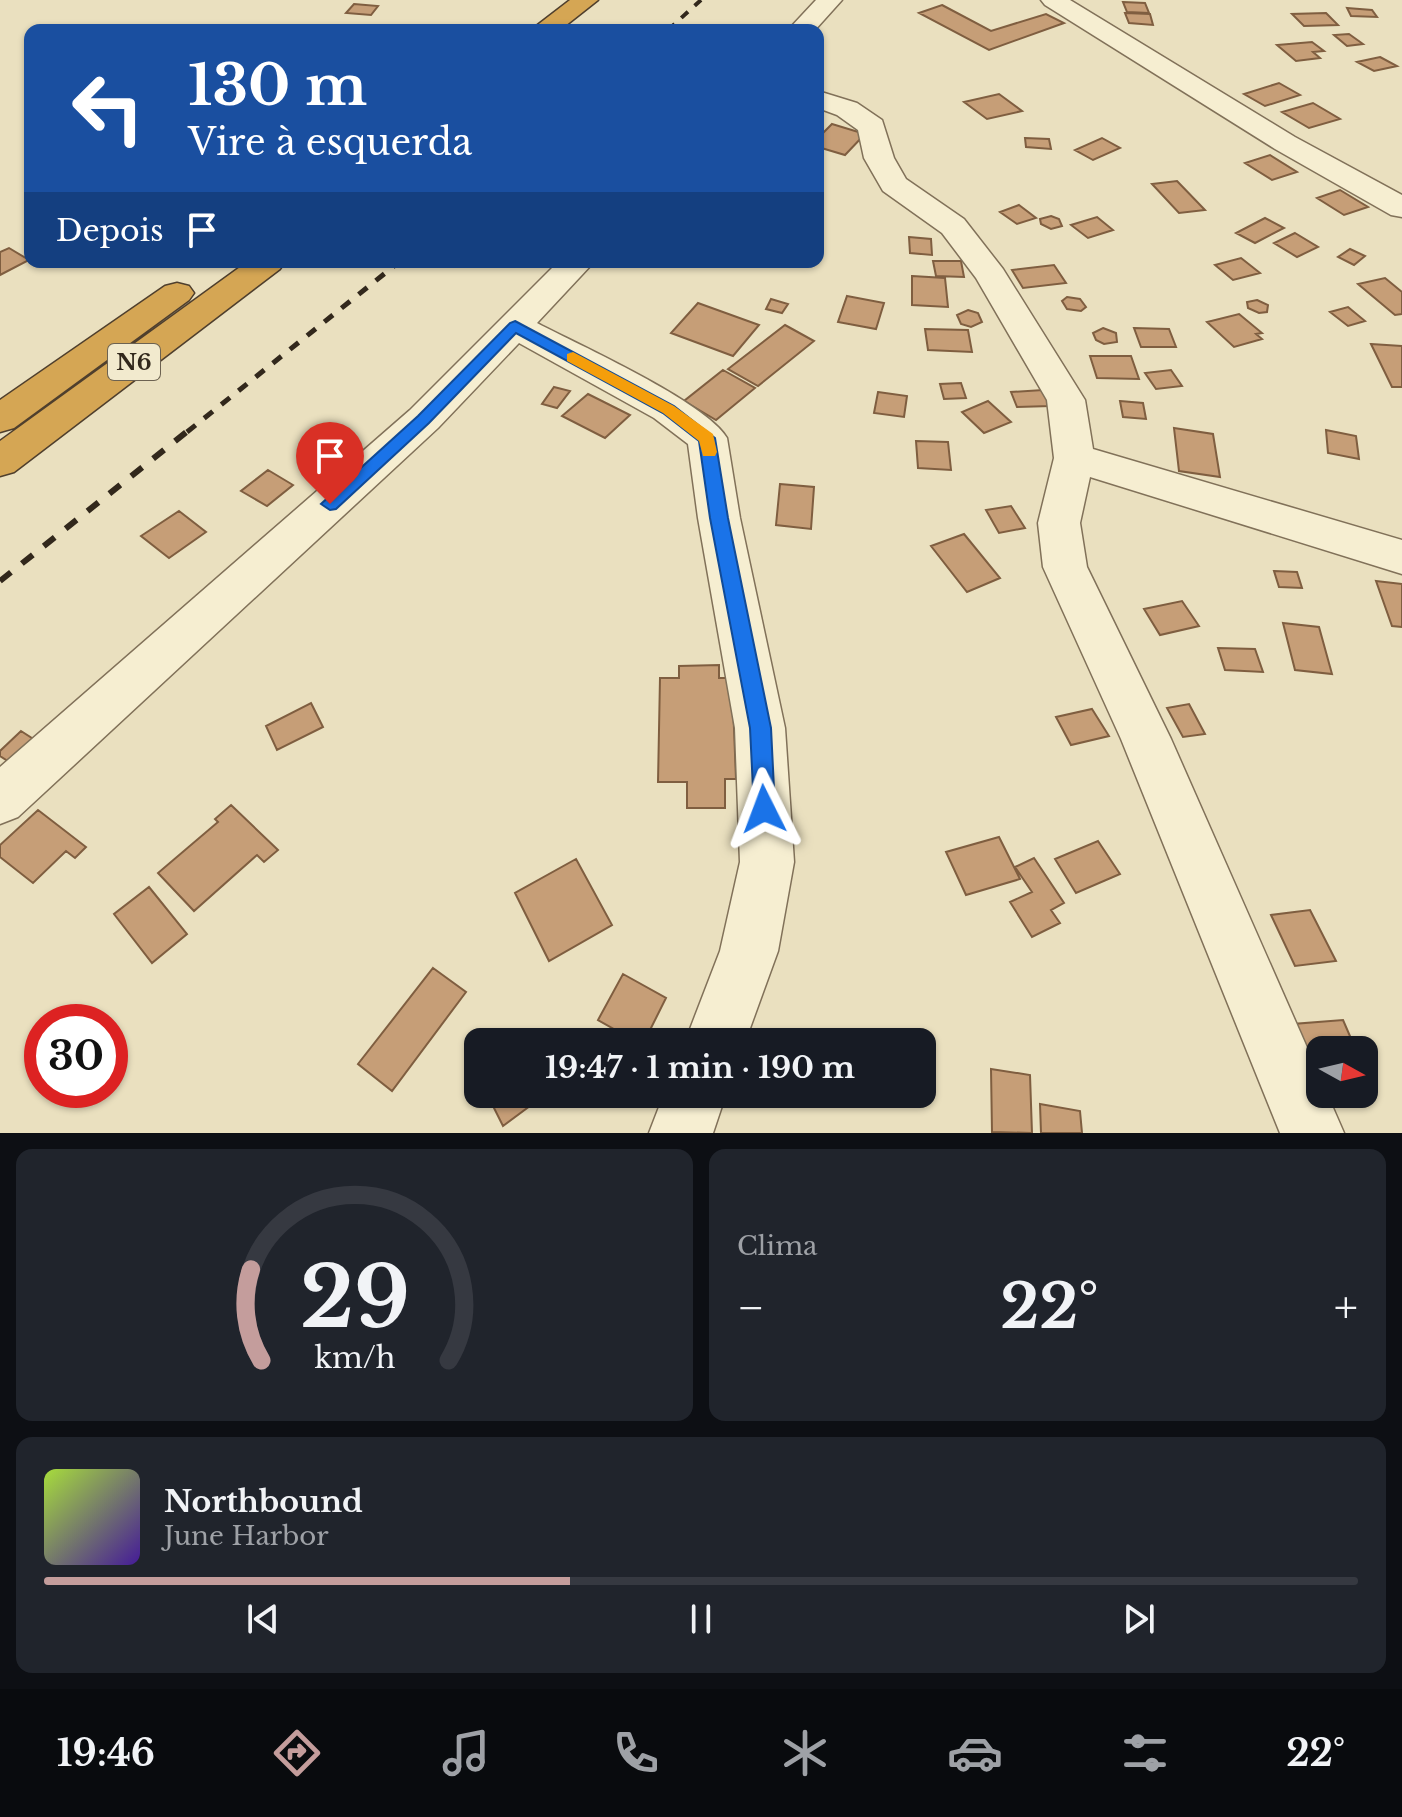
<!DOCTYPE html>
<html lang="pt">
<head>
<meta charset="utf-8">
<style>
  :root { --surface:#171b24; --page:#20242c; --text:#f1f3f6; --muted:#9ea1a6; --line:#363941; --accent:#c49d9c }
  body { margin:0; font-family:"Libre Baskerville",serif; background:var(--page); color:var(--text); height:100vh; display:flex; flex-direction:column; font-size:30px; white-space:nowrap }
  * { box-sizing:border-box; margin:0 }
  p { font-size:26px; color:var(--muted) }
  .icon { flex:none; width:44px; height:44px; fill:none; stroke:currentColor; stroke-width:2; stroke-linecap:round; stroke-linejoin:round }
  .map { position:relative; height:1133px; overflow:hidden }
  .sheet { display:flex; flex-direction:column; gap:16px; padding:16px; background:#0d0f14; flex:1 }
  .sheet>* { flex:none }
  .banner { position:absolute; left:24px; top:24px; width:800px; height:244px; border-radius:16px; box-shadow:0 2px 6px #0004; background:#1a4fa0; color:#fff; overflow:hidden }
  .needle { width:52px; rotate:98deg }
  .controls { position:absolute; left:1306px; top:1036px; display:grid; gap:16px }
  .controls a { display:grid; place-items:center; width:72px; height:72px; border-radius:16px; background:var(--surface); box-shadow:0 2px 6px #0004; font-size:40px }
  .speed { position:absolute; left:24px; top:1004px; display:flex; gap:16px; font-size:40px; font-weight:700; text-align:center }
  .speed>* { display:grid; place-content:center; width:104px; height:104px; border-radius:50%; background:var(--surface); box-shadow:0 2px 6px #0004; line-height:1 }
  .speed .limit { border:12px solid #d22; background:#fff; color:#111 }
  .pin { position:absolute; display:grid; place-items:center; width:68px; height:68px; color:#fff; margin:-82px -34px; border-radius:50% 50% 50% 0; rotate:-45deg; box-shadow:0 0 8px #0007 }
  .pin .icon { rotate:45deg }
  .me { position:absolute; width:88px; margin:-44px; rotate:357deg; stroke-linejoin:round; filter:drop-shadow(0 0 6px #0008) }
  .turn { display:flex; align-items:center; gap:28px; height:168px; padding:0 32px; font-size:36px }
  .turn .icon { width:104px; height:104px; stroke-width:2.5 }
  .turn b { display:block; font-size:56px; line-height:68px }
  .then { display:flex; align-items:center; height:76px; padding:0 32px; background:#0003; gap:16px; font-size:30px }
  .big { font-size:60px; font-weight:700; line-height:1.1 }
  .sheet .card { flex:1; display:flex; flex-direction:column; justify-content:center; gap:12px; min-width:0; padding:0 28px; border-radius:16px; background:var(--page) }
  .sheet .dial { align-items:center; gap:0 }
  .dial svg { height:208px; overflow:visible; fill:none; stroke:var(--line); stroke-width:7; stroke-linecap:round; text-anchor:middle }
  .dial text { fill:var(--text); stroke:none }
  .song { display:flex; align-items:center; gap:24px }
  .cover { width:96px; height:96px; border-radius:12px; background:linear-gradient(135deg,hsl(80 70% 55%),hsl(260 70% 35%)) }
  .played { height:8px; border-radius:4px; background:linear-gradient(90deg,var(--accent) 40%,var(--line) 40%) }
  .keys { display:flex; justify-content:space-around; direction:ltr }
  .heat { display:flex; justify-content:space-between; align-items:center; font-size:44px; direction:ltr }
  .sheet .tiles { flex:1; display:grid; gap:16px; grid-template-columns:1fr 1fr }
  .card:last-child { grid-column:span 2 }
  .trip { position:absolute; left:464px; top:1028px; width:472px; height:80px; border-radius:16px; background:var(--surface); box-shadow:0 2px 6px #0004; font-weight:700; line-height:80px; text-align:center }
  .dock { display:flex; height:128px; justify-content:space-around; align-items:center; background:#090b0e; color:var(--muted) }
  .dock .icon { width:56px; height:56px }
  .dock .current { color:var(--accent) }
  .dock b { font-size:36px; color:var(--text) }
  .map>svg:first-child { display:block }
  .building { fill:#c69e77; stroke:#7f5e40; stroke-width:2 }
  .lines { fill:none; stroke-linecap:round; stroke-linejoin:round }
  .street-casing { stroke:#817159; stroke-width:3 }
  .highway-casing { stroke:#4f3f2d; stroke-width:3 }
  .street { fill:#f6eed1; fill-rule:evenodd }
  .highway { fill:#d5a654; fill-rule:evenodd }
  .rail-far2 { stroke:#32281c; stroke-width:4; stroke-dasharray:9 9; stroke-linecap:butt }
  .rail-far1 { stroke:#32281c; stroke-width:5; stroke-dasharray:11 11; stroke-linecap:butt }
  .rail { stroke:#32281c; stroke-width:6; stroke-dasharray:14 14; stroke-linecap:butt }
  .route { fill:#1a73e8; stroke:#114b97; stroke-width:2 }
  .slow { fill:#f59e0b }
  .labels { text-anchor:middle; stroke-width:8; stroke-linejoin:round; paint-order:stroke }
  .shield { fill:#f2eace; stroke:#6c6251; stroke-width:2 }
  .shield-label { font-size:22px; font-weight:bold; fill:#32281c }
</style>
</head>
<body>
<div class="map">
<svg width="1402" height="1133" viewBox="0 0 1402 1133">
  <rect width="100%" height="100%" fill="#eae0bf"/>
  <path class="building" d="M1123 2 1145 3 1149 13 1127 12Z
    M354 4 378 6 371 15 346 13Z
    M942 5 991 31 1046 14 1064 23 989 50 919 13Z
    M1347 8 1372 10 1377 17 1351 16Z
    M1125 13 1150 14 1153 25 1129 23Z
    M1326 13 1338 25 1304 26 1292 14Z
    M1349 34 1363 44 1347 46 1334 35Z
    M1312 42 1324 51 1313 52 1320 58 1296 61 1277 45Z
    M1380 57 1397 66 1374 71 1357 62Z
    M1279 83 1300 95 1265 106 1244 94Z
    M999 94 1022 111 987 119 964 102Z
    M1313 103 1340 119 1309 128 1282 112Z
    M832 124 865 134 845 155 818 147V138Z
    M1025 138 1049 139 1051 149 1026 147Z
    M1102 138 1120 148 1093 160 1075 150Z
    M1270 155 1297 172 1272 180 1245 163Z
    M1177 181 1205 210 1179 213 1152 184Z
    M1340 190 1368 207 1344 215 1317 198Z
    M1019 205 1036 218 1017 224 1000 212Z
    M1051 216 1059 219 1062 226 1051 229 1041 224 1040 219Z
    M1097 217 1113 230 1088 238 1071 225Z
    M1265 218 1284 228 1255 243 1236 233Z
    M1295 233 1318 247 1297 257 1274 243Z
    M909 237 931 239 932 255 910 253Z
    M9 248 29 260 0 275V252Z
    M1350 249 1365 256 1354 265 1338 257Z
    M1241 258 1260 273 1233 280 1215 265Z
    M933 261H961L964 277 936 276Z
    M1054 265 1066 283 1023 288 1012 270Z
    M912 276 945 278 948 307 912 305Z
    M1385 278 1402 292V314L1395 315 1358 284Z
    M847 296 884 303 876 329 838 322Z
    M1067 297 1080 299 1086 307 1081 311 1067 309 1062 301Z
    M771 299 788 304 782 313 766 309Z
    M1257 300 1268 305 1267 312 1259 313 1248 308 1247 302Z
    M698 303 759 325 733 356 671 333Z
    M1348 307 1365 321 1348 326 1330 312Z
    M968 310 978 313 982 322 971 327 961 324 957 315Z
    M1239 314 1262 333 1256 334 1262 339 1234 347 1207 322Z
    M785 325 814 341 758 386 728 369Z
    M1103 328 1116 333 1117 342 1104 344 1096 340 1093 333Z
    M1134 328 1169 329 1176 347H1141Z
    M925 329 968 330 972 352 928 350Z
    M1371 344 1402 346V387H1392Z
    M1090 356H1131L1139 379 1097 378Z
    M723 370 755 388 716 420 684 401Z
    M1171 370 1182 386 1156 389 1145 373Z
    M961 383 966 398 944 399 940 384Z
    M554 387 570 391 557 408 542 404Z
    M1043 390 1050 406 1017 407 1011 392Z
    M878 392 907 396 904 417 874 413Z
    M588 394 630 415 605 438 562 416Z
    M988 401 1011 422 984 433 962 412Z
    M1120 401 1143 403 1146 419 1123 417Z
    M1174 428 1213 434 1220 477 1179 471Z
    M1326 430 1356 436 1359 459 1328 453Z
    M916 441 948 442 951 470 918 468Z
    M268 470 293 485 267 506 241 491Z
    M780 484 814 487 811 529 776 525Z
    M1011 506 1025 528 999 533 986 510Z
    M179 511 206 532 169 558 141 536Z
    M964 534 1000 578 967 592 931 546Z
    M1274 571 1297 572 1302 588 1279 587Z
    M1376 581 1402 584V627L1392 626Z
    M1182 601 1199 626 1160 635 1144 609Z
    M1283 623 1319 627 1332 674 1295 670Z
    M1218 648 1255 649 1263 672 1225 670Z
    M719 665V678H732L736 779H725V808H687V782H658L660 678H679V666Z
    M311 703 323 727 277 750 266 726Z
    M1189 704 1205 734 1183 737 1167 708Z
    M1092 709 1109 736 1071 745 1056 717Z
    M21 731 41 744 17 767 0 756V751Z
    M231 805 278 850 264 862 257 855 194 911 158 873 218 822 215 819Z
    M38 810 86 847 75 858 66 851 33 883 0 857V845Z
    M999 837 1020 879 966 895 946 852Z
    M1098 841 1120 874 1076 893 1055 859Z
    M1034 858 1064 903 1051 910 1060 923 1032 937 1010 902 1032 892 1015 867Z
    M576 859 612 925 549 961 515 893Z
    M149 887 187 934 152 963 114 914Z
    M1310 910 1336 961 1295 966 1271 915Z
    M433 968 466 992 392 1091 358 1064Z
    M623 974 666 998 644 1042H637L598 1020Z
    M1343 1020 1356 1050H1320V1091L1293 1024Z
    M991 1069 1030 1075 1032 1133 992 1132Z
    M487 1094H540L542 1097 503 1126Z
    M1040 1104 1080 1111 1082 1133H1041Z"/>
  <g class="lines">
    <defs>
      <path id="street" d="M816 0H842L815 30H788Z
        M1041 0H1070L1295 137 1402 195V217L1391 215 1275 149 1045 5Z
        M818 91 857 103 882 120 894 158 906 179 964 219 1003 269 1085 400 1093 449 1402 540V574L1090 477 1080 523 1087 567 1171 739 1320 1077V1094H1327L1344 1133H1280L1121 739 1043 567 1038 523 1054 458 1047 400 976 278 942 233 883 191 864 158 858 130 837 115 818 108Z
        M558 262H594L537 323C579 345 706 402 727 438L740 518 785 728 794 862 778 951 745 1042H685L720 951 740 862 735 728 698 518 688 444 654 418 519 343 438 428 18 817 0 824V767L410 410Z
        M664 1094H726L713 1133H649Z"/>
      <path id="highway" d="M570 0H598L560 30H531Z
        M247 262H285L280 269 14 472 0 476V441Z
        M177 283 189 286 194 293 189 300 14 428 0 432V400L165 286Z"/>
    </defs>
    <use href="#street" class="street-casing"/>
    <use href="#highway" class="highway-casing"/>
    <use href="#street" class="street"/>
    <use href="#highway" class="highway"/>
    <path class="rail-far2" d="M668 30 701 0"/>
    <path class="rail-far1" d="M187 432 399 262"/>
    <path class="rail" d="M0 581 189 430"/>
  </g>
  <path class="route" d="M515 321 674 406 715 438 728 518 771 728 775 809 772 816 764 819 757 816 754 809 750 728 710 518 699 441 663 413 516 333 429 423 336 509 330 510 321 504 418 416 510 323Z"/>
  <path class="slow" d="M573 352 674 406 713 434 717 452 715 456H703L699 441 663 413 567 361V354Z"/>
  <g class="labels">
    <rect class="shield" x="108" y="344" width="52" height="36" rx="6"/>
    <g class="shield-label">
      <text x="134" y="370">N6</text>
    </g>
  </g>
</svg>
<div class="controls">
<a><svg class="needle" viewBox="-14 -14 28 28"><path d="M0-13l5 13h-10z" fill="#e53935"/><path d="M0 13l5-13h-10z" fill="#9ea1a6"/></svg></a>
</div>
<div class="speed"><div class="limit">30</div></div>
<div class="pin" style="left:330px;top:504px;background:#d93025"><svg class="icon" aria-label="arrive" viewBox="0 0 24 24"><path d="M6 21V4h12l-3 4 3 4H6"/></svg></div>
<svg class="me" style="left:764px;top:809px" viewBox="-20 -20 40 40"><path d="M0-17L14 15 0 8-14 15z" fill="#1a73e8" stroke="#fff" stroke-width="4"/></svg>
<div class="trip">19:47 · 1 min · 190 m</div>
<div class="banner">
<div class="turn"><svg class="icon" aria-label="left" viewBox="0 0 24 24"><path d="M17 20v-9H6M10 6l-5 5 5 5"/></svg><div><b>130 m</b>Vire à esquerda</div></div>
<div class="then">Depois<svg class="icon" aria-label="arrive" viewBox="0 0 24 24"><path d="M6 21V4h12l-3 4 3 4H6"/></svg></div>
</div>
</div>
<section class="sheet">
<div class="tiles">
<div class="card dial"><svg viewBox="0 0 100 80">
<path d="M14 69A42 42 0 1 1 86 69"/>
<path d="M14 69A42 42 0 0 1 10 34" stroke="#c49d9c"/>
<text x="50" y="56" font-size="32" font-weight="700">29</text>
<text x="50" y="72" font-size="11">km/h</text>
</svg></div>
<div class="card"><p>Clima</p>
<div class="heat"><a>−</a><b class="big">22°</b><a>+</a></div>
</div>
<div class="card">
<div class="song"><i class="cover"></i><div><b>Northbound</b><p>June Harbor</p></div></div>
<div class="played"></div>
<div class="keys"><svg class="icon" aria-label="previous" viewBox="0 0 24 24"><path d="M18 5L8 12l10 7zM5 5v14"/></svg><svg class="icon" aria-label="pause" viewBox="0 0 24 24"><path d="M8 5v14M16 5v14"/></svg><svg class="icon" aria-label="next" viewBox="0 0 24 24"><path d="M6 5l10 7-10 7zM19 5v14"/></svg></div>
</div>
</div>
</section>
<nav class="dock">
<b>19:46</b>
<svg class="icon current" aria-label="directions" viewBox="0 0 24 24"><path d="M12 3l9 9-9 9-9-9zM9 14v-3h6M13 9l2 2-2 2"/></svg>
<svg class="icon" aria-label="music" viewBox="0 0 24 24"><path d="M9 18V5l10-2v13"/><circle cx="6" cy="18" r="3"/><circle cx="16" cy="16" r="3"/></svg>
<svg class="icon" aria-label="phone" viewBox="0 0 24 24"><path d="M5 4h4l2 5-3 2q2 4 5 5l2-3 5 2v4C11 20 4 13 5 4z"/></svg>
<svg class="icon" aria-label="climate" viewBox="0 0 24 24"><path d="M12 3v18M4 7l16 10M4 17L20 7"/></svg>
<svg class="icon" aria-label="car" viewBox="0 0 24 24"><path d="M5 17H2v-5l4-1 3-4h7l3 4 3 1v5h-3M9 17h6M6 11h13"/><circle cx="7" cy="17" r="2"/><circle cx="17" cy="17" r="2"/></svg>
<svg class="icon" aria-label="filters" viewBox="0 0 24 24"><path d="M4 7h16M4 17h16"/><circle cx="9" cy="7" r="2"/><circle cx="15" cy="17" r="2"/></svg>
<b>22°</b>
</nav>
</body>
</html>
